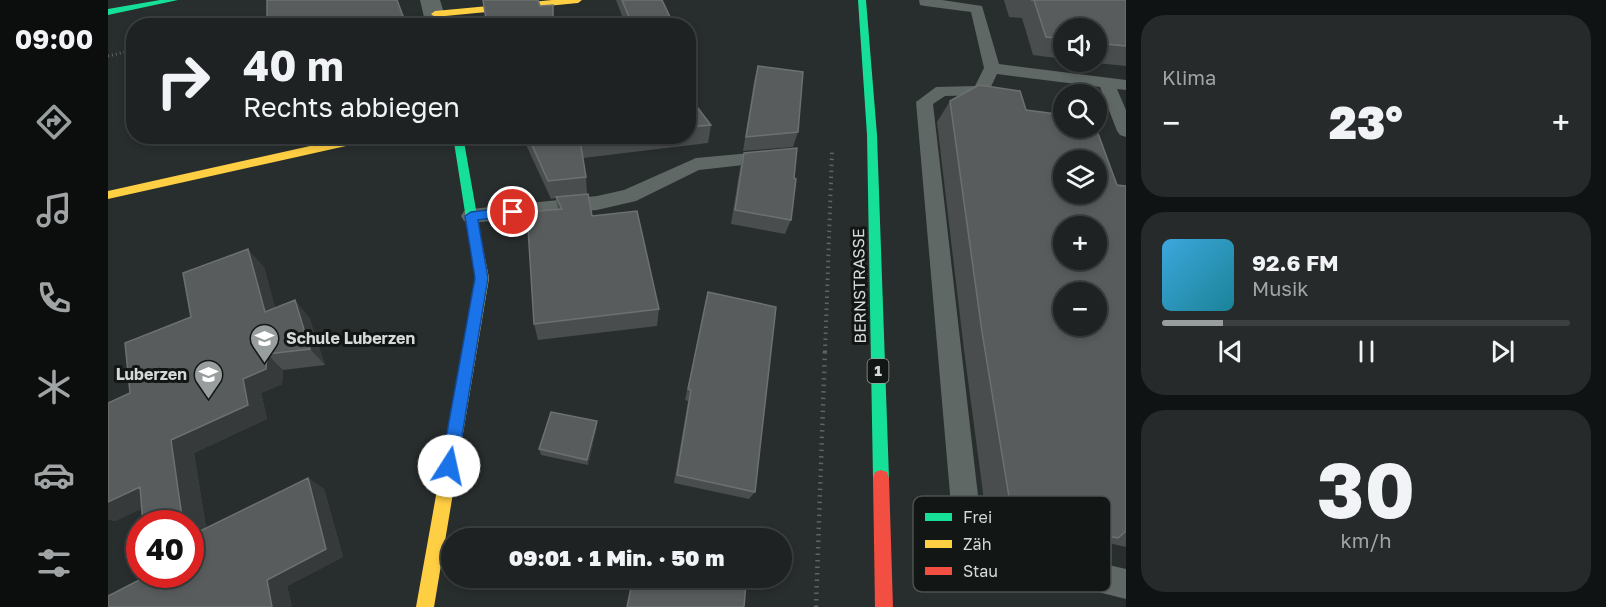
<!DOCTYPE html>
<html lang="de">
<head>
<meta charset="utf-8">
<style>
  :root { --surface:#1e2222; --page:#262a2a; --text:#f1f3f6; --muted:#a1a4a5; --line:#3c3f40; --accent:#989d9d }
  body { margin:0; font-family:"Golos Text",sans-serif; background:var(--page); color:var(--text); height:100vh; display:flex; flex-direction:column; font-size:22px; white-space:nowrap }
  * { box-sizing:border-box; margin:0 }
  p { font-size:20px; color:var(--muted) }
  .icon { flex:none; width:33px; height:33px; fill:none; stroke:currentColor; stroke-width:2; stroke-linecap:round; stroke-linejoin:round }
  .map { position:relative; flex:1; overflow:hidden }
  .drawer { display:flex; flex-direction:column; gap:15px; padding:15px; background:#101313; width:480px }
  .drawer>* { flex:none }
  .hud { position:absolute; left:18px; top:18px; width:570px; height:126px; border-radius:24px; box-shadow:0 3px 9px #0003,0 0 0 2px var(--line); background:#1e2222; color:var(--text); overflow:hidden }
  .controls { position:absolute; left:945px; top:18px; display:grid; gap:12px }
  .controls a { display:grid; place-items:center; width:54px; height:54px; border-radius:50%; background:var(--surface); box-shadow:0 3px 9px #0003,0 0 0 2px var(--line); font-size:30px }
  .speed { position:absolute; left:18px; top:510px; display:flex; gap:12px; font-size:30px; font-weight:700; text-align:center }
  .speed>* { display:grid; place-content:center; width:78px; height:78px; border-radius:50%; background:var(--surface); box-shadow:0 3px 9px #0003,0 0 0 2px var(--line); line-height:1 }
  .speed .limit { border:9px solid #d22; background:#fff; color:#111 }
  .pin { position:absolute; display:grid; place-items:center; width:51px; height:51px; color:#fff; margin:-26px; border:3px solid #fff; border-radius:50%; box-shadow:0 2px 6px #0007 }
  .me { position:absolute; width:66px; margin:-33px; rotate:10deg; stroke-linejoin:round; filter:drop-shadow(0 0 4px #0008) }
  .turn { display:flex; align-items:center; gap:21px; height:126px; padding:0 18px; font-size:27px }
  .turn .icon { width:78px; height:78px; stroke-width:2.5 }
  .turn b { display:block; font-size:42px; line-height:51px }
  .big { font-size:45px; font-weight:800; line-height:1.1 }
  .drawer .widget { flex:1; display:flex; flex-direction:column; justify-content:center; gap:9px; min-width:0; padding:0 21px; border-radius:24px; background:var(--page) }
  .drawer .dial { align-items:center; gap:0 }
  .dial b { font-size:78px; line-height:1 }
  .song { display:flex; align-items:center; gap:18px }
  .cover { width:72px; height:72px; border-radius:9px; background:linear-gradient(135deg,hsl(200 70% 55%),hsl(190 70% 35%)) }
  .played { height:6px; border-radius:3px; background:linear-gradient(90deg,var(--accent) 15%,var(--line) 15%) }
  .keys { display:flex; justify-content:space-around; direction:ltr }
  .heat { display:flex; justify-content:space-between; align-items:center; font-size:33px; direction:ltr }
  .trip { position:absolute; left:333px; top:528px; width:351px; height:60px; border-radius:30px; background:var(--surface); box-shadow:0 3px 9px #0003,0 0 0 2px var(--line); font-weight:800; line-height:60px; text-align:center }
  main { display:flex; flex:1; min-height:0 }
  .menu { display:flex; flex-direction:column; width:108px; justify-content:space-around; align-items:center; background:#0c0e0e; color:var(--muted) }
  .menu .icon { width:42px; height:42px }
  .menu .on { color:var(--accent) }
  .menu b { font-size:27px; color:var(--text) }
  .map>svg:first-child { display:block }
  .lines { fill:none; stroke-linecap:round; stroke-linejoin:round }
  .path-far2 { stroke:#5f6563; stroke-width:3; stroke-dasharray:1 3; stroke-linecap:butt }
  .path-far1 { stroke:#5f6563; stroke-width:4; stroke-dasharray:1.5 4.5; stroke-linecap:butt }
  .path { stroke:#5f6563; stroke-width:4.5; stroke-dasharray:1.5 5; stroke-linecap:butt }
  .lane { fill:#5f6864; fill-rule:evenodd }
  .street { fill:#5f6864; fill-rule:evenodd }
  .fast { fill:#16e098; fill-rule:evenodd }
  .slow { fill:#ffcf43; fill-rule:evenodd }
  .jam { fill:#f24e42; fill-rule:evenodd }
  .wall { fill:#4a4d4e }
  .shaded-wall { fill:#363a3a }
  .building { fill:#585c5c; stroke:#6c7070; stroke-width:1.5; fill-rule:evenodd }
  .route { fill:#1a73e8; stroke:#114b97; stroke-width:1.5 }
  .labels { text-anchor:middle; stroke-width:6; stroke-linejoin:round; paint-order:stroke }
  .shield { fill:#121615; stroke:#9a9f9e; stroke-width:1.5 }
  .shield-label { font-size:15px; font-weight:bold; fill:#d5dad9 }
  .street-label { font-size:16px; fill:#d5dad9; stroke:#121615 }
  .poi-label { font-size:16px; font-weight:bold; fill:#d5dad9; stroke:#121615; text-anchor:start }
  .key { fill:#121615; stroke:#4c5150; stroke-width:1.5 }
  .key-label { font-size:16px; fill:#d5dad9 }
</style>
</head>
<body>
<main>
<nav class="menu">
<b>09:00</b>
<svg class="icon on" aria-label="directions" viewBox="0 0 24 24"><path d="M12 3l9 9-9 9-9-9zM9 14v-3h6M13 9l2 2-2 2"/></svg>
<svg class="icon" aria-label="music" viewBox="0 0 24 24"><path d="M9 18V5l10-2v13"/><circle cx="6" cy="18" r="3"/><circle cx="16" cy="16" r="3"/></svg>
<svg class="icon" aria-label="phone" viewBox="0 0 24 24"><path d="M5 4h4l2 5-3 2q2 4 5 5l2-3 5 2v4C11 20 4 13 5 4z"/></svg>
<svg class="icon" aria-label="climate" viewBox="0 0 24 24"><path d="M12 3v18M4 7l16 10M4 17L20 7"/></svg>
<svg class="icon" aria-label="car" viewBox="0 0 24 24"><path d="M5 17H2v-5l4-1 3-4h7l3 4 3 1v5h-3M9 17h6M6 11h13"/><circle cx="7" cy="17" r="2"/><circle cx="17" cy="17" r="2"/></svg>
<svg class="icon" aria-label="filters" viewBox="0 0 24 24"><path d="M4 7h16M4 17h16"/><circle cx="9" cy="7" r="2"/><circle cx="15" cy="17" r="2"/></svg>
</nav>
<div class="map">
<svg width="1018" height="607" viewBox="0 0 1018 607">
  <rect width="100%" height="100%" fill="#282d2d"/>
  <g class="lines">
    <path class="path-far2" d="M0 56 26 50
      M724 154V151"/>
    <path class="path-far1" d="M717 352 724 152"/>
    <path class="path" d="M708 607 717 350"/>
    <path class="lane" d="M811 0H834L874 6 891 64 1018 80V90L1009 89 1018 110V137L1012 135 1009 131 992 87 889 74 879 95 837 96 825 104 872 513 889 539 1018 569V599L870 562 844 517 808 102 828 87 867 86 876 68 863 12 817 6 812 5Z
      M665 151 672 153 674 157 672 161 591 170 528 201 489 210 363 223 356 221 353 216 356 211 363 209 489 196 516 190 588 158Z"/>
    <path class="street" d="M312 0H332L340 26H318Z"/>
    <path class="fast" d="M52 0H70L0 15V9Z
      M750 0H758L769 135 781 478 779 484 773 486 767 484 765 478 759 135Z
      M345 136H355L373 238 367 243 361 238Z"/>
    <path class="slow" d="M444 0H474L470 3 327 17 323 14 327 11Z
      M247 136H270L265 140 0 199V191Z
      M367 233 373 238 381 278 326 607H308L367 278 361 238Z"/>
    <path class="jam" d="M773 470 779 472 781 478 785 607H767L765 478 767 472Z"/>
  </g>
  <path class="wall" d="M508 0H554L562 17 561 26H518Z
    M896 0H1018V66L978 62H988V28H956V59L925 55 914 18 901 17Z
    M650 66 690 132 685 147 635 151 646 81Z
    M580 95 603 125 600 143 475 158 478 177 479 194 484 216 551 309 549 326 430 340 426 324 450 209 448 198 443 199 414 136H580Z
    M842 101 918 110 1009 185 1018 186V547L996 542 979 547 962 544 950 532 886 518 877 508 856 350 829 122Z
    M636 153 683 220 677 234 623 224 632 168Z
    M156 267 167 308 201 317 217 365 175 370 174 384 153 393 159 419 86 453 98 528 200 478 216 489 235 557 179 586 184 607H0L39 576 33 509 7 521 0 519V403L22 393 83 317Z
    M600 292 647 492 641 499 566 483 580 401 577 400Z
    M489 421V427L480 465 433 455 431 449Z"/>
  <path class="shaded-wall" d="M445 5 447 26H445Z
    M295 16 298 26H274L273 21Z
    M140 249 156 267 173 328 157 312Z
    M187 300 201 317 217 365 202 349Z
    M159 354 175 370 174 384 153 393 159 419 86 453 101 547 82 541V524H75L63 440 135 379Z
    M489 421V427L480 465 479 460Z
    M200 478 216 489 235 557 179 586 184 607H164L159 580Z
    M32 487 57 498 7 521 0 519V502Z"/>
  <path class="building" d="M159 0H289L295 16 273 21 274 26H159Z
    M375 0H430L432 6 445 5V26H379Z
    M514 0H554L562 17 523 22Z
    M923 0H1018V46L988 43V28H956V39L938 37 926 0Z
    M650 66 695 72 690 132 638 137Z
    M871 85 912 91 918 110 956 115V128H988L1009 185 1018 186V531L1010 538 992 535 979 522 911 507 901 497 874 332 842 101ZM956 160H988V194H956ZM956 226H988V260H956ZM956 292H988V326H956Z
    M580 95 603 125 580 127Z
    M420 136H505L472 140 478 177 440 181Z
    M689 148 686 178 688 179 683 220 627 210 636 153Z
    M480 194 484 216 529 211 551 309 426 324 419 212 454 209 448 197Z
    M140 249 157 312 187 300 202 349 159 354 158 369 135 379 140 405 63 440 75 524H35L32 487 0 502V403L22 393 17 343 83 317 75 273Z
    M600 292 668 307 647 492 569 475 583 390 580 389Z
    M443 412 489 421 479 460 431 449Z
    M200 478 218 549 159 580 164 607H0V596L39 576V574H82V536Z
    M550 578H616L638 583 636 607H519L524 583 548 589Z"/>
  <path class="route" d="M405 207 411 212 409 215 370 220 380 278 349 466 347 472 341 474 335 472 333 466 367 278 357 216 363 212Z"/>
  <defs>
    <symbol id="school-pin" viewBox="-11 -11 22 30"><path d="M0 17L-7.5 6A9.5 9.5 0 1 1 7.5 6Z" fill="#989d9d" stroke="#121615"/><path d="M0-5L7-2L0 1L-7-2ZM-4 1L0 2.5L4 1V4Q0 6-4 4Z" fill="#fff"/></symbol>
  </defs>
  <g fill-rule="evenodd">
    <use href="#school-pin" x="140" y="322" width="33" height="45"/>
    <use href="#school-pin" x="84" y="358" width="33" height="45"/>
  </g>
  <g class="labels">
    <rect class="shield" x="759.5" y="359" width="21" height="24" rx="4.5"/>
    <g class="shield-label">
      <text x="770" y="376">1</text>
    </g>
    <g class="street-label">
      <text transform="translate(751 286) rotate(-91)" y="6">BERNSTRASSE</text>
    </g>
    <g class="poi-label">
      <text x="178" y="344">Schule Luberzen</text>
      <text x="79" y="380" text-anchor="end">Luberzen</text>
    </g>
  </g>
  <rect x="805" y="496" width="198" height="96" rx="9" class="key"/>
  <rect x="817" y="513" width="27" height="8" fill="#16e098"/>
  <rect x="817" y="540" width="27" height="8" fill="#ffcf43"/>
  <rect x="817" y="567" width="27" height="8" fill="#f24e42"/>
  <g class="key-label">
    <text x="855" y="523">Frei</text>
    <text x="855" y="550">Zäh</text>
    <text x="855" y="577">Stau</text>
  </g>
</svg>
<div class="controls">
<a><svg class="icon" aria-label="sound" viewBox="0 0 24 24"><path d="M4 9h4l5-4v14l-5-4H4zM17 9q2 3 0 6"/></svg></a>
<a><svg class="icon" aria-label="search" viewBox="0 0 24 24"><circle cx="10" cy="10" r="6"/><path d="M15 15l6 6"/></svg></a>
<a><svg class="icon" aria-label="layers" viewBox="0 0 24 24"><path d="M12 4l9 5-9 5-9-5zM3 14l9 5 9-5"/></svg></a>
<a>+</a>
<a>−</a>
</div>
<div class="speed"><div class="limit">40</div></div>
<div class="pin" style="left:405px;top:212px;background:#d93025"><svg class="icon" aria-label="arrive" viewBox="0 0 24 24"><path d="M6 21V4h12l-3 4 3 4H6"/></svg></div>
<svg class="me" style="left:341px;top:466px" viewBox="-20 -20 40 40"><circle r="19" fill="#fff"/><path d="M0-13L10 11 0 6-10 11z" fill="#1a73e8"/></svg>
<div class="trip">09:01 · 1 Min. · 50 m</div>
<div class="hud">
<div class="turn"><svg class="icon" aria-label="right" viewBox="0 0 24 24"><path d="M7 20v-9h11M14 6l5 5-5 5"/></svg><div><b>40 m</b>Rechts abbiegen</div></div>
</div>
</div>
<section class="drawer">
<div class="widget"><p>Klima</p>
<div class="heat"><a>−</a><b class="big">23°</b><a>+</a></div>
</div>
<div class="widget">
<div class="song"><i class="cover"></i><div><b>92.6 FM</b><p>Musik</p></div></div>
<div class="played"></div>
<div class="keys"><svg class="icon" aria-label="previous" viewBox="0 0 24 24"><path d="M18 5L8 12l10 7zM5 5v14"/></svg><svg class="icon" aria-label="pause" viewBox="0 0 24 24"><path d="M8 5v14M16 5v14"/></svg><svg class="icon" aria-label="next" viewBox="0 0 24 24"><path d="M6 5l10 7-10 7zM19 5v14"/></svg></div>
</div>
<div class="widget dial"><b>30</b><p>km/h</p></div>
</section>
</main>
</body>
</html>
